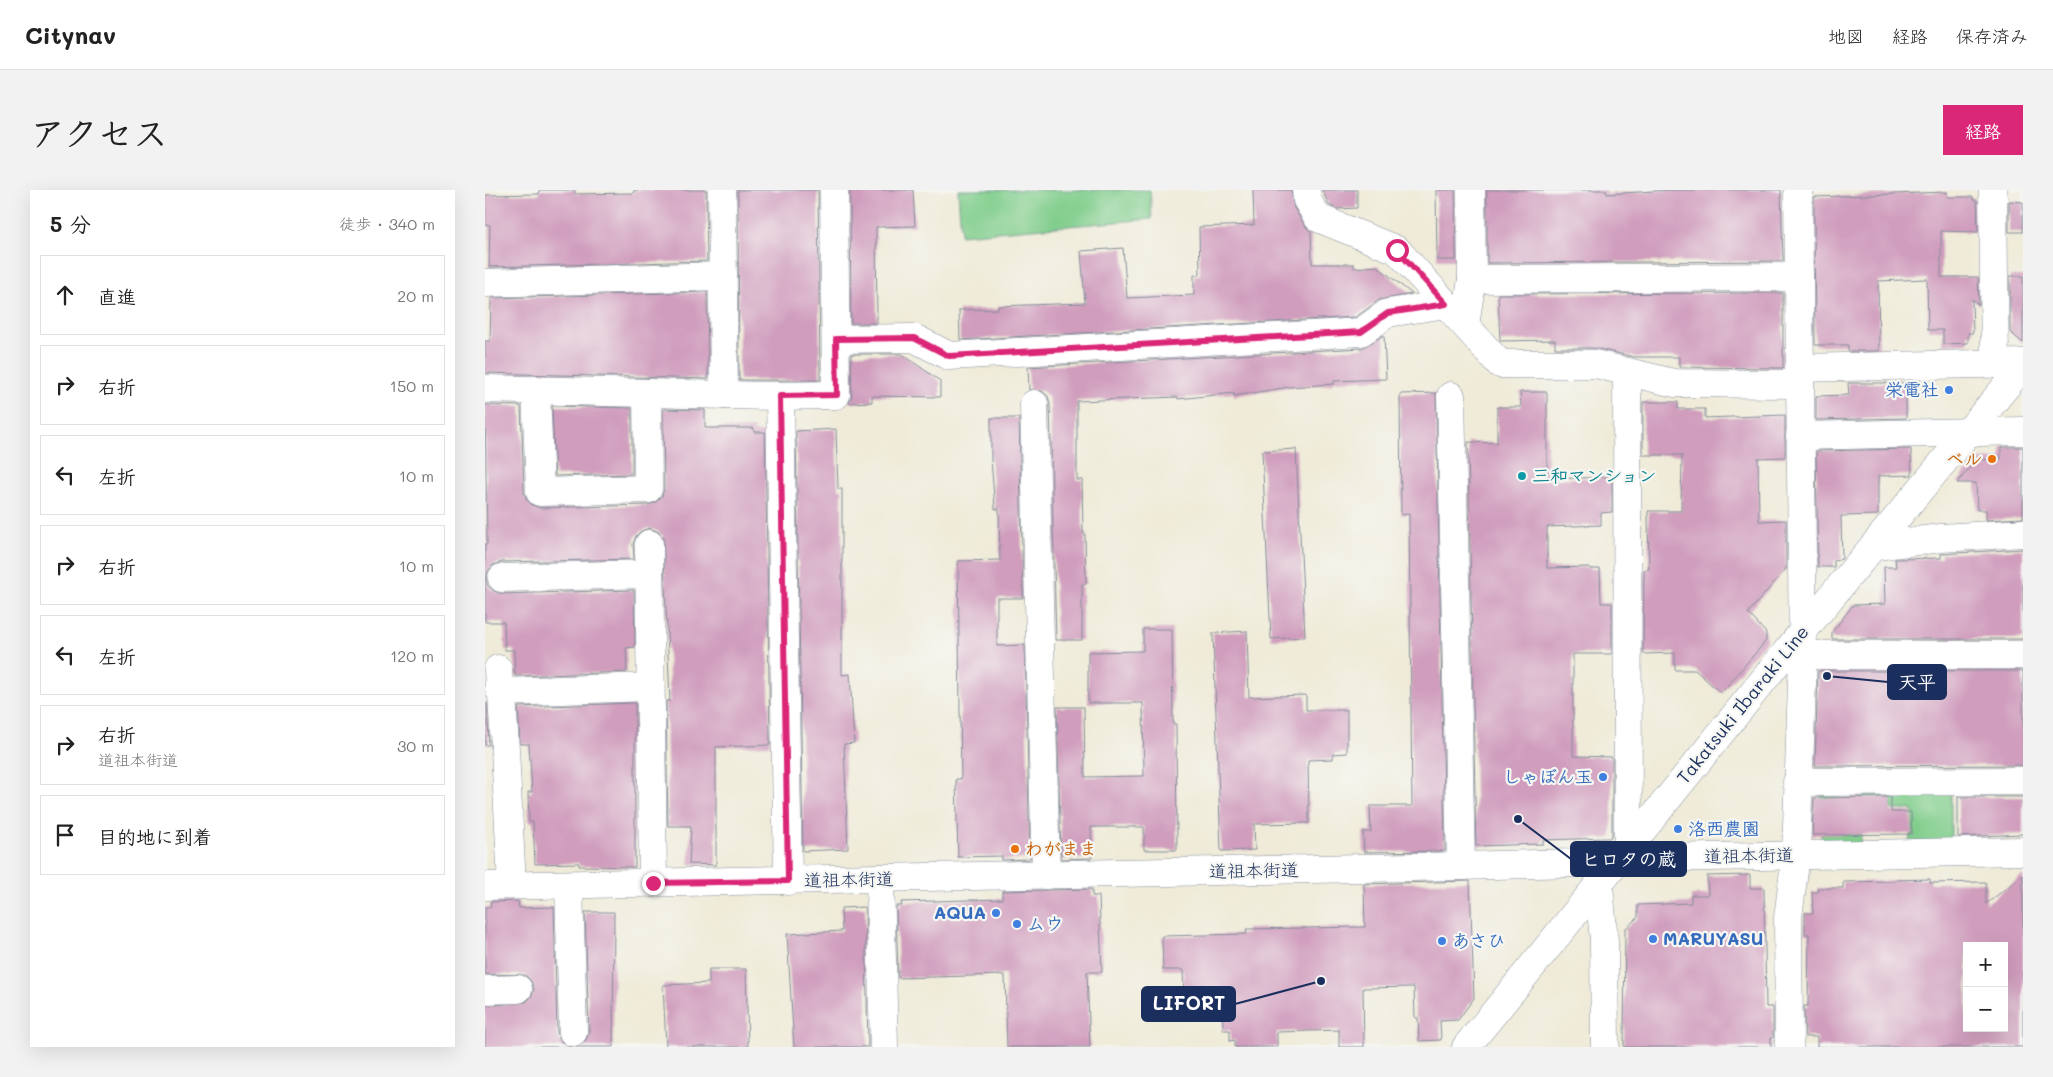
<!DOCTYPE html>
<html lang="ja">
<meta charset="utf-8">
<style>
:root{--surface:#fff;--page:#f2f2f2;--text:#222;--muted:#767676;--line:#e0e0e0;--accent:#db2777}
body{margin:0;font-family:Mali,"Klee One",sans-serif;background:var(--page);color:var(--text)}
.controls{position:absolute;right:15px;bottom:15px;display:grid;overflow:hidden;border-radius:0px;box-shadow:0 5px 20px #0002}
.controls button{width:45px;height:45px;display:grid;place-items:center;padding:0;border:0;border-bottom:1px solid var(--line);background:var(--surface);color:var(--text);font:25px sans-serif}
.stop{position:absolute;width:15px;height:15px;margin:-11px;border:4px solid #db2777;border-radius:50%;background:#fff}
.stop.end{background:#db2777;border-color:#fff;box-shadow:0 1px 5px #0008}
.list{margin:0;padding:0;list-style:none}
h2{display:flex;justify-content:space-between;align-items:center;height:65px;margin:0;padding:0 20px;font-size:21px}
h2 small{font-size:16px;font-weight:400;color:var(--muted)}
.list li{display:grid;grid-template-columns:32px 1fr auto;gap:15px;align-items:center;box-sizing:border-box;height:80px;margin:0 10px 10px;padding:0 10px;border:1px solid var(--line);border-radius:0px}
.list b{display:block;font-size:19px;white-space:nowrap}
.list p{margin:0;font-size:16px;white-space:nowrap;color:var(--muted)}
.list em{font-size:16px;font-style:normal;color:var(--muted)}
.icon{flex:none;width:28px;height:28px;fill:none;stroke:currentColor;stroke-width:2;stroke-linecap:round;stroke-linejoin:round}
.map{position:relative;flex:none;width:1538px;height:857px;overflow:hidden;border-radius:0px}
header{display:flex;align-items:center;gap:30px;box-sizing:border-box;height:70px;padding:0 25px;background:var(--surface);border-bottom:1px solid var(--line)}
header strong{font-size:24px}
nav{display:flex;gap:28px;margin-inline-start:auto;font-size:18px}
.intro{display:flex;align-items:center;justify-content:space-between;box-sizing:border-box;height:120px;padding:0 30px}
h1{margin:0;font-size:35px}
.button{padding:12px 22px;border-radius:0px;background:var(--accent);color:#fff;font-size:18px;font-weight:700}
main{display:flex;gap:30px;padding:0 30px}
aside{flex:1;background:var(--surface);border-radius:0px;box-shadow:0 5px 20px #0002}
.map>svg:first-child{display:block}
.green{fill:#81ce8c;stroke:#4e7e75}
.building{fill:#d09dbd;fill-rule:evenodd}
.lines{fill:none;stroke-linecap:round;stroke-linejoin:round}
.minor-casing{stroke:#858d9b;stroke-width:29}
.major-casing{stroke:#858d9b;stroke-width:29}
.minor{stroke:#fff;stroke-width:28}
.major{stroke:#fff;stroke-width:28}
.route{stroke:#db2777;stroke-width:6}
.shop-dot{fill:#3f7fe0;stroke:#f6f6f2;stroke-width:2}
.food-dot{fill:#e8710a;stroke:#f6f6f2;stroke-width:2}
.culture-dot{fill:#0f9aa8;stroke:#f6f6f2;stroke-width:2}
.labels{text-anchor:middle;stroke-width:4.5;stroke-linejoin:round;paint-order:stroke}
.shop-label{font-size:18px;font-weight:bold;fill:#366cbe;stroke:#f6f6f2;text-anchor:start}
.food-label{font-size:18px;font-weight:bold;fill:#c56008;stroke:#f6f6f2;text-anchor:end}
.culture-label{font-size:18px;font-weight:bold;fill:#0d838f;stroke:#f6f6f2;text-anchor:start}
.street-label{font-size:18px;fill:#1b2f5e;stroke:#f6f6f2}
.leader{fill:none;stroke:#1b2f5e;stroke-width:2}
.callout-dot{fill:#1b2f5e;stroke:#f6f6f2;stroke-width:2}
.callout{fill:#1b2f5e;stroke:#1b2f5e;stroke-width:2}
.callout-label{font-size:19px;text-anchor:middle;font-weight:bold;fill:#fff}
</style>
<header>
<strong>Citynav</strong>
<nav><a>地図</a><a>経路</a><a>保存済み</a></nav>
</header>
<div class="intro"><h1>アクセス</h1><a class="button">経路</a></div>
<main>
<aside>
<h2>5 分<small>徒歩 · 340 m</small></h2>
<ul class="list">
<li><svg class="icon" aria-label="ahead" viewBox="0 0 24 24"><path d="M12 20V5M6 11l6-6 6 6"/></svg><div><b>直進</b></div><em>20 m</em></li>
<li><svg class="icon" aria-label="right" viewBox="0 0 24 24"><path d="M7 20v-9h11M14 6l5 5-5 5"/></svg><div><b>右折</b></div><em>150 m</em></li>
<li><svg class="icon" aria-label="left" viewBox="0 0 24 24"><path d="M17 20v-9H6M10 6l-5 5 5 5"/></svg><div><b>左折</b></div><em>10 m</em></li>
<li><svg class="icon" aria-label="right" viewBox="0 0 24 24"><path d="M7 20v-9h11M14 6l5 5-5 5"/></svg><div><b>右折</b></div><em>10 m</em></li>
<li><svg class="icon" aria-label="left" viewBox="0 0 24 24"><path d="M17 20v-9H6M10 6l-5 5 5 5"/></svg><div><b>左折</b></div><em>120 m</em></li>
<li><svg class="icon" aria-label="right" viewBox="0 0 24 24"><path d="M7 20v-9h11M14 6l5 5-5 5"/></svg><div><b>右折</b><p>道祖本街道</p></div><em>30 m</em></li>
<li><svg class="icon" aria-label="arrive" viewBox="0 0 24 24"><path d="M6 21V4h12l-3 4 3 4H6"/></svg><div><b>目的地に到着</b></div></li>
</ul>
</aside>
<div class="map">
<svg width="1538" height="857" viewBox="0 0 1538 857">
<rect width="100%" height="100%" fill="#f6f6f2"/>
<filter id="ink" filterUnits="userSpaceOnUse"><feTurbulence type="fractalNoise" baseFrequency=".02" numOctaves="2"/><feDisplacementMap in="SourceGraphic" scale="10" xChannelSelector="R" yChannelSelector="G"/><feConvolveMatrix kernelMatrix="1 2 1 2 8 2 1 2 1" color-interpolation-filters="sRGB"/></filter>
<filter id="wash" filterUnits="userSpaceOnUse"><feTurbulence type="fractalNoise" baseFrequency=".0096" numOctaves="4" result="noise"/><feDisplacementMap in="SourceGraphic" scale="20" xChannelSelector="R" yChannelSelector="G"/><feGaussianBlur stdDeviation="1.12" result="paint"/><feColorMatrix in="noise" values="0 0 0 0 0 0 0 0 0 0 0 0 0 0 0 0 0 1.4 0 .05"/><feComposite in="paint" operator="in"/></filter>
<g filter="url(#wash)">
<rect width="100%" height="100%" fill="#efebd8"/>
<g class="green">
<polygon points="473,0 665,0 667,29 476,45"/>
<polygon points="1337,600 1466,600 1466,652 1424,652 1425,645 1428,644 1428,620 1407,620 1407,609 1377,609 1377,605 1354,605 1354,644 1376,645 1376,656 1342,656 1336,649"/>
</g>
<g id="blocks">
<g class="building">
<polygon points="54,0 90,0 90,4 149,3 149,0 221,0 222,71 4,77 5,35 0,35 0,5 54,4"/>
<polygon points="253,0 333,0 335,190 254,190"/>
<polygon points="365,0 428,0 430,36 391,37 392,133 366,133"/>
<polygon points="768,0 806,0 809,18 820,36 826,42 827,74 869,74 869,78 892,76 927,104 894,110 871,127 475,150 474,120 513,119 513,116 600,113 596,61 638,58 642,108 709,105 709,85 715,85 714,37 769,35"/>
<polygon points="837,0 872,0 872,18 852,19 844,15"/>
<polygon points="951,0 970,0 971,70 952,70"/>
<polygon points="1002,0 1121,0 1122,4 1185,0 1296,0 1298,71 1002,73"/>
<polygon points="1462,2 1462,7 1488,7 1488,10 1492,10 1493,42 1456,41 1456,87 1493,87 1494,115 1487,109 1488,143 1483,143 1483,153 1458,154 1458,140 1443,140 1442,89 1393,91 1394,161 1363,161 1363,155 1330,155 1329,7"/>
<polygon points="1524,11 1538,12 1538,42 1524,42"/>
<polygon points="1525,86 1538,86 1538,153 1525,142"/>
<polygon points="222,102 223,189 0,183 0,151 5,151 6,108"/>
<polygon points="1298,103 1298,178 1194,177 1194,167 1149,167 1110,158 1070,158 1070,150 1015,151 1013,104"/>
<polygon points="899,145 901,189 849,191 849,194 804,197 749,206 749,203 693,209 693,207 592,211 592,290 597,290 598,343 600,343 601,394 597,394 597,450 571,450 565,214 563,206 557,201 544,200 543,177 877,158"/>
<polygon points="366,164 417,164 455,191 455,207 387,206 387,212 364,213 367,205"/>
<polygon points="1363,193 1421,193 1421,228 1331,230 1331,206 1364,205"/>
<polygon points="1035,202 1062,202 1062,289 1127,287 1127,322 1116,323 1116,335 1062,337 1062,378 1105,377 1105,379 1115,379 1116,413 1127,413 1127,464 1088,464 1088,566 1127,567 1127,645 1125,648 1058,650 1058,654 991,656 983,252 1012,253 1012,217 1036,217"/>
<polygon points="951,203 960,661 879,662 878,642 886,642 885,616 927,616 924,324 916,325 915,204"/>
<polygon points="1158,212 1193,212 1193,219 1220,219 1220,228 1300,225 1300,267 1273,268 1274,331 1301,330 1301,379 1263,423 1281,443 1281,451 1236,503 1210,480 1190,480 1190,463 1158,464 1159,380 1164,379 1163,321 1196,321 1197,265 1158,265"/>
<polygon points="0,215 36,216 39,303 42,310 47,315 55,318 163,315 171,312 177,306 179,299 178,219 220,220 220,238 269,238 269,242 280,242 285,555 231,557 231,675 204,674 206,636 183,636 181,511 185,511 178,346 172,341 164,338 156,341 151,346 148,354 149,369 17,372 8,375 3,381 1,389 3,396 9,401 17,404 149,400 150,457 141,458 142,482 30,486 29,460 20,460 19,432 0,432 0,354 2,354"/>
<polygon points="67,216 147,218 147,284 70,286"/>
<polygon points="506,228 534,228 538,408 512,408 512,456 540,455 545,669 517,670 517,666 473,667 471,589 476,589 473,371 515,370 514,319 510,319 506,270"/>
<polygon points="351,239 353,299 357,299 357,485 365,484 369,553 359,554 363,659 318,661 311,241"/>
<polygon points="1516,257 1538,257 1538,328 1501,330 1501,320 1492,320 1491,293 1472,293 1491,270 1516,269"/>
<polygon points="811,259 820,447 786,449 777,261"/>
<polygon points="1426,259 1427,285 1393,286 1393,325 1356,326 1357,369 1349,371 1349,377 1333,377 1331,261"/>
<polygon points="1538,359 1538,449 1347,449 1347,442 1368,415 1400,414 1399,377 1411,377 1410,369 1456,368 1456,364"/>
<polygon points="658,439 687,439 688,534 691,534 692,660 659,660 659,637 606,637 607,668 576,669 572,517 599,517 600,587 659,586 658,513 603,513 603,462 658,461"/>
<polygon points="762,441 764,507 821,505 821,520 862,520 862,563 848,564 848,569 823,570 824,633 769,634 770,660 736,661 728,443"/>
<polygon points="1333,481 1538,481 1538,575 1330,576"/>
<polygon points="0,513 2,513 4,555 0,555"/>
<polygon points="150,513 150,677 94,676 94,673 50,674 48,632 44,632 43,602 47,602 44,554 35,554 33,517"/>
<polygon points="1406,607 1406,622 1426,622 1427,644 1327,645 1329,608"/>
<polygon points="1473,607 1538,607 1538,644 1473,647"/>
<polygon points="1265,685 1265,698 1279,698 1281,817 1288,817 1288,848 1286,848 1286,857 1139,857 1140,739 1153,727 1153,715 1206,713 1206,705 1223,705 1222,686"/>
<path d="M1538 685V857H1332V847H1320L1319 816H1323L1324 744H1320V723H1328L1327 702H1333L1332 698H1358V692L1409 691V690L1445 689V693L1501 692V714ZM1482 756H1519V838H1482Z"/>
<polygon points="985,691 989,808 973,830 955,831 956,850 934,851 933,828 930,828 929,797 878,798 879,857 854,857 854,840 792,842 792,857 750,857 750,850 745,851 745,840 738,840 737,804 699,806 698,780 678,780 677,746 762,744 761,739 880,737 879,694"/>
<polygon points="607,699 607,706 614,706 617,782 602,782 605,857 522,857 520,785 413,788 411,716 417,716 416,712 517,709 517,701"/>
<polygon points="33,711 34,718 69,717 72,842 75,851 86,857 0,857 0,816 41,812 46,807 49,799 46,791 40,785 0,784 0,717 6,717 5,712"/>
<polygon points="380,717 383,857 309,857 302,744 357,741 356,718"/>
<polygon points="100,722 129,722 128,857 91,857 101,850 104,842"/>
<polygon points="224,779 261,779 263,857 181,857 178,795 224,793"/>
</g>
</g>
</g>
<g filter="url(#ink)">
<use href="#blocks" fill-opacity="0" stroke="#858d9b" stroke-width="1"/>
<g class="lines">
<defs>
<g id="minor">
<polyline points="237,0 239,205"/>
<polyline points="821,0 822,10 833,28 912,60 1015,174 1110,174 1189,193 1314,194"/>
<polyline points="1508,0 1510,174"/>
<polyline points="987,89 1314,87"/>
<polyline points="0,93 238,86"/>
<polyline points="980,135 987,89 986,0"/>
<polyline points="351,149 429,148 464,166 876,142 903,123 961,114"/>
<polyline points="1314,178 1538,173"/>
<polyline points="1142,182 1143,658"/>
<polyline points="0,199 287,206 351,205 349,0"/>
<polyline points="51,200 55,302 163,299 162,203"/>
<polyline points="295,206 303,691"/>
<polyline points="966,206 976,676"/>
<polyline points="549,214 561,685"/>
<polyline points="1315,246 1538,241"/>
<polyline points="164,354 168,693"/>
<polyline points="1390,356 1456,348 1538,343"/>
<polyline points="17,388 164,384"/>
<polyline points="1318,465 1538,465"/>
<polyline points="13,479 14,499 17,502 27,695"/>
<polyline points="17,502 165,497"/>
<polyline points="1312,592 1538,591"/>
<polyline points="395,689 399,857"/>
<polyline points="84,695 88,842"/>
<polyline points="0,696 976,676 1089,673 1172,668 1538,661"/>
<polyline points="1114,696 1119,751 1120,857"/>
<polyline points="0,800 33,799"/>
<polyline points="1304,857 1303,728 1311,665 1318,465 1313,0"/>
</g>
<path id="major" d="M981 857C1094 720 1204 582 1315 445 1389 354 1464 266 1538 176"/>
</defs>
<use href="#minor" class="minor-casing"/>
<use href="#major" class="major-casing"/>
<use href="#minor" class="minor"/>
<use href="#major" class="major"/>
</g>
</g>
<g class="lines" filter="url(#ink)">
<polyline class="route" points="168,693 303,691 295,206 352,205 351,149 429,148 464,166 876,142 903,123 961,114 912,60"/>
</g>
<g class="shop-dot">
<circle cx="1464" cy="200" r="5"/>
<circle cx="1118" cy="587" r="5"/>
<circle cx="1193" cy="639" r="5"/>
<circle cx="511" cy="723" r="5"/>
<circle cx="532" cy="734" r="5"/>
<circle cx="1168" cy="749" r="5"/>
<circle cx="957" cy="751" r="5"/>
</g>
<g class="food-dot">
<circle cx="1507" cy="269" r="5"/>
<circle cx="530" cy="659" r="5"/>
</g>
<circle class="culture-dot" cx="1037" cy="286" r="5"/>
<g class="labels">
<g class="shop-label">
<text x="1454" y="206" text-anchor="end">栄電社</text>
<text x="1108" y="593" text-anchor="end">しゃぼん玉</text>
<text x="1203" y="645">洛西農園</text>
<text x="501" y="729" text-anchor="end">AQUA</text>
<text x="542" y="740">ムウ</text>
<text x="1178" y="755">MARUYASU</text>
<text x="967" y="757">あさひ</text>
</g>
<g class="food-label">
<text x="1497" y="275">ベル</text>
<text x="540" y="665" text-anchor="start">わがまま</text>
</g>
<g class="culture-label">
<text x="1047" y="292">三和マンション</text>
</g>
<g class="street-label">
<text transform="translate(1258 515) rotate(-51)" y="6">Takatsuki Ibaraki Line</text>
<text transform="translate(1264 666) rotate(-1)" y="6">道祖本街道</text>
<text transform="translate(769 681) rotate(-1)" y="6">道祖本街道</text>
<text transform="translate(364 690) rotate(-1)" y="6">道祖本街道</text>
</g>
</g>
<path class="leader" d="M1342 486L1403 492M1033 629L1086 669M836 791L750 814"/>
<g class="callout-dot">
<circle cx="1342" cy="486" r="5"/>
<circle cx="1033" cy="629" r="5"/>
<circle cx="836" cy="791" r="5"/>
</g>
<g class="callout">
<rect x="1403" y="475" width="58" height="34" rx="5"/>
<rect x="1086" y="652" width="115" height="34" rx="5"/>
<rect x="657" y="797" width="93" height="34" rx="5"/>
</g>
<g class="callout-label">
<text x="1432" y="499">天平</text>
<text x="1144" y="676">ヒロタの蔵</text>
<text x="704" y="820">LIFORT</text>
</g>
</svg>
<div class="controls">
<button>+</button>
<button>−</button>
</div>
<div class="stop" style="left:912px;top:60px"></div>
<div class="stop end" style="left:168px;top:693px"></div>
</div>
</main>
